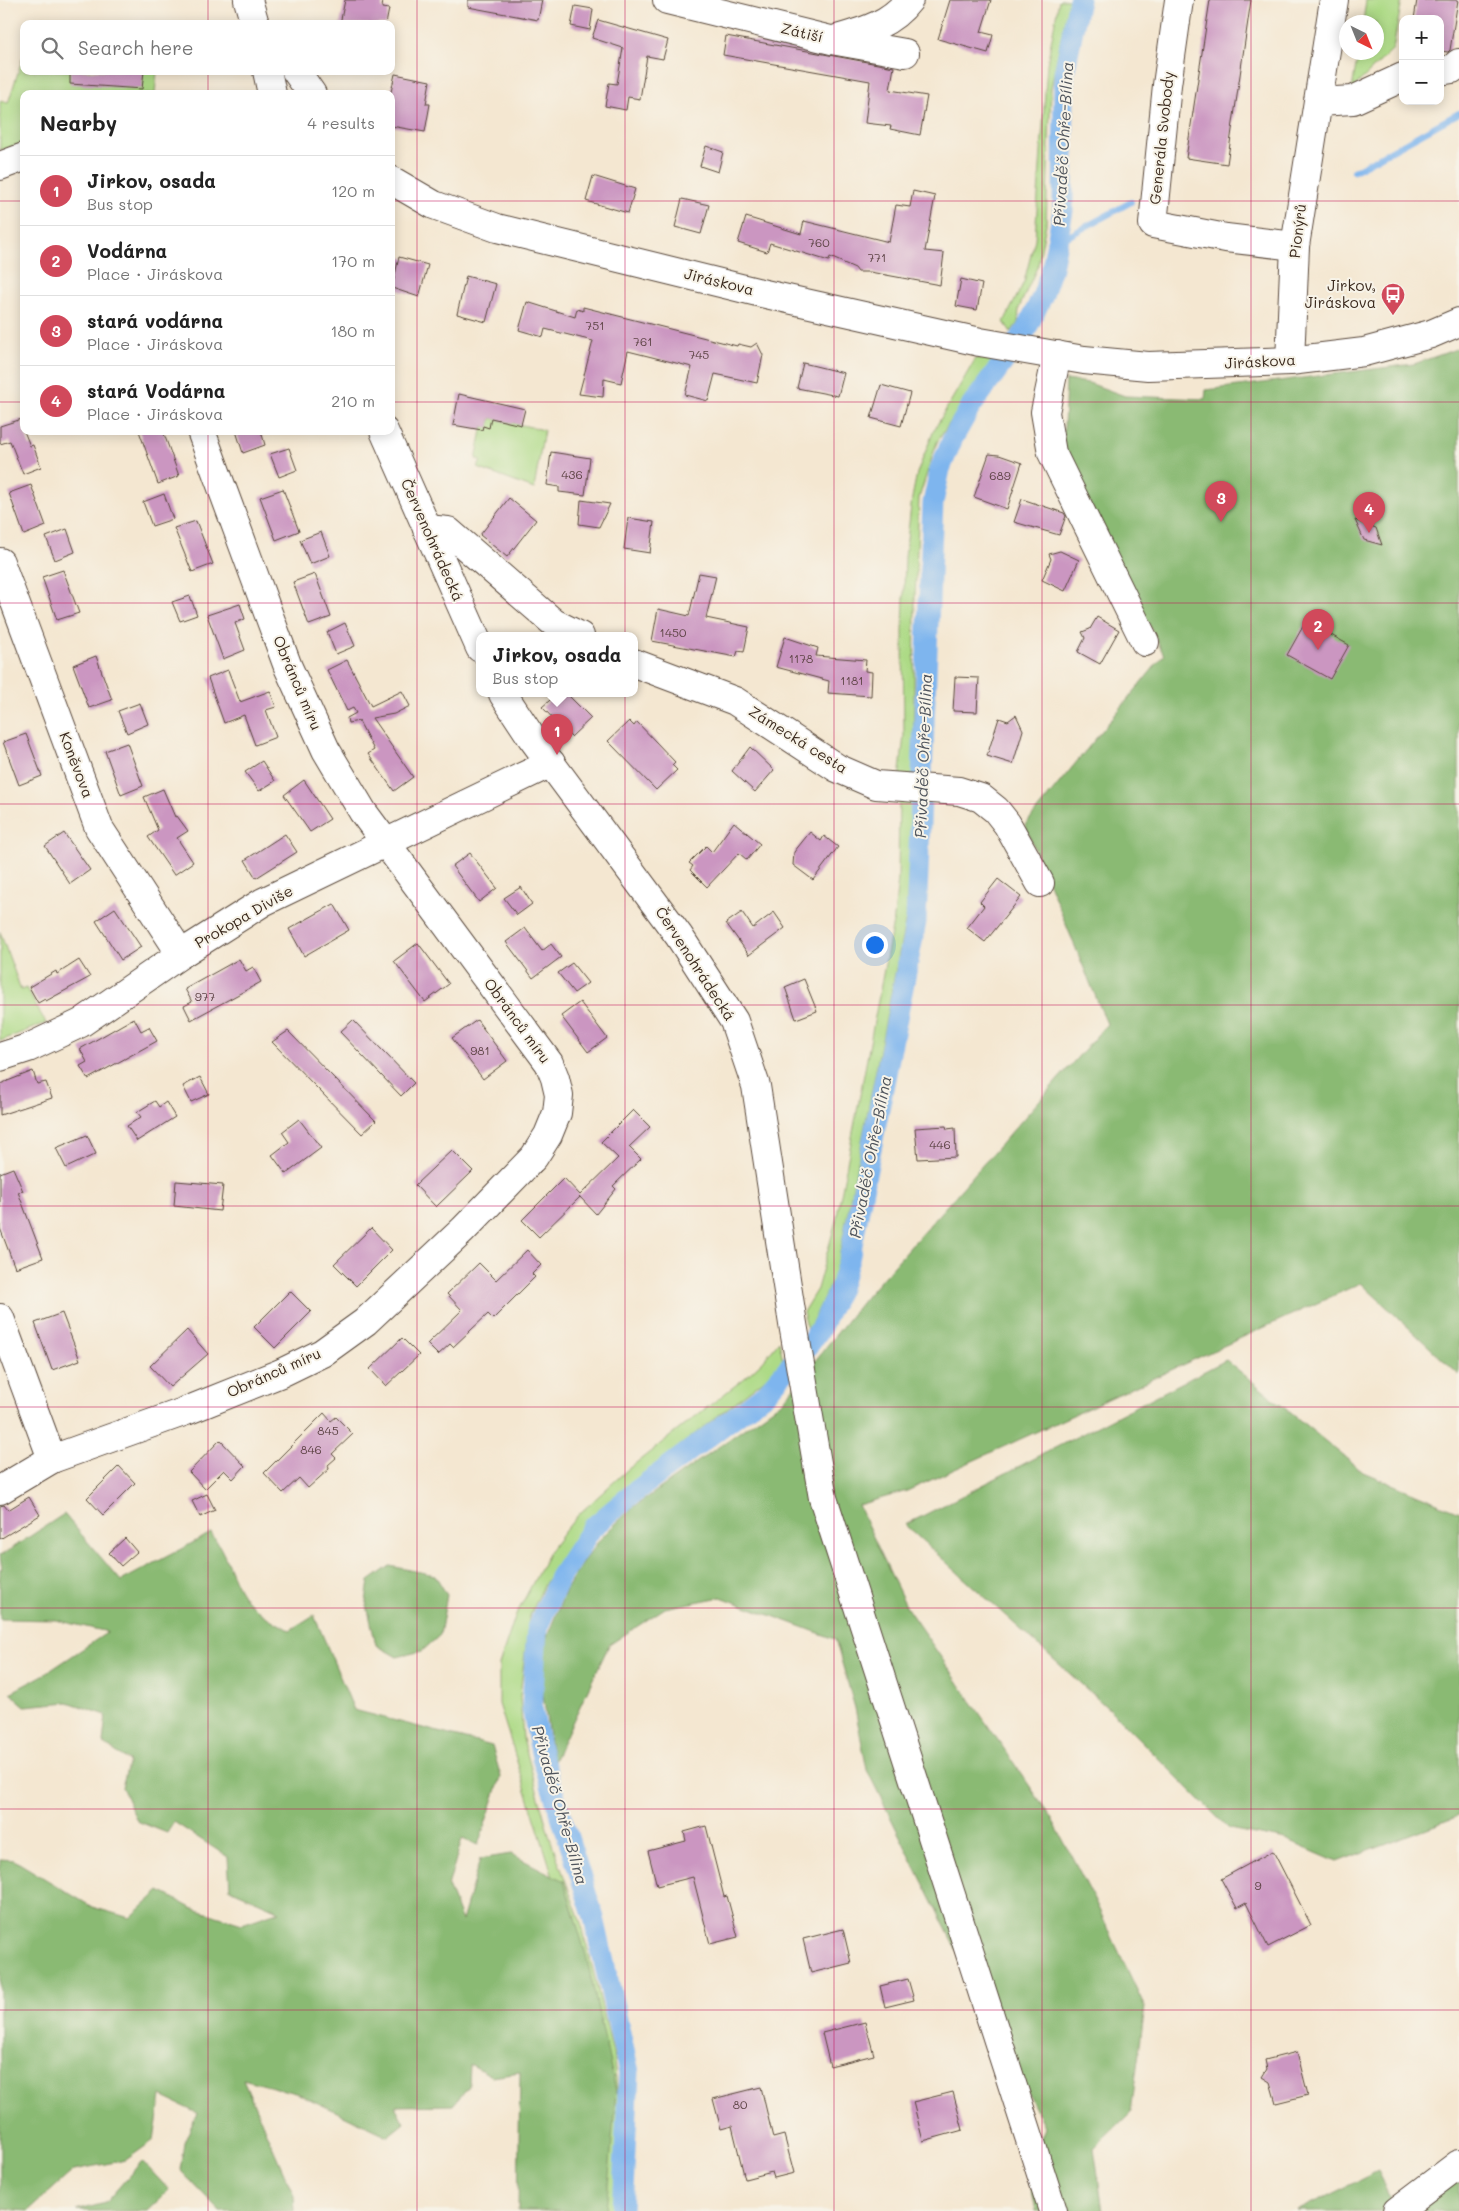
<!DOCTYPE html>
<meta charset="utf-8">
<style>
:root{--surface:#fff;--page:#f6f6f6;--text:#222;--muted:#767676;--line:#e0e0e0;--accent:#d1495b}
body{margin:0;font-family:Mali,sans-serif;background:var(--page);color:var(--text)}
.controls{position:absolute;right:15px;top:15px;display:grid;overflow:hidden;border-radius:10px;box-shadow:0 2px 12px #0003}
.controls button{width:45px;height:45px;display:grid;place-items:center;padding:0;border:0;border-bottom:1px solid var(--line);background:var(--surface);color:var(--text);font:25px sans-serif}
.compass{position:absolute;left:1339px;top:15px;width:45px;height:45px;border-radius:50%;background:var(--surface);box-shadow:0 2px 12px #0003;rotate:137deg}
.you{position:absolute;left:874px;top:944px;width:18px;height:18px;margin:-12px;border:4px solid #fff;border-radius:50%;background:#1a73e8;box-shadow:0 0 0 8px #1a73e833}
.badge{display:grid;place-items:center;width:32px;height:32px;border-radius:50%;background:var(--accent);color:#fff;font-size:16px;font-weight:700}
.pin{position:absolute;translate:-50% -41px;filter:drop-shadow(0 1px 2px #0008)}
.pin::after{content:'';position:absolute;top:26px;width:18px;height:15px;background:inherit;clip-path:polygon(0 0,100% 0,50% 100%)}
.popup{position:absolute;left:476px;top:632px;width:162px;height:65px;box-sizing:border-box;display:grid;place-content:center;border-radius:10px;background:var(--surface);filter:drop-shadow(0 1px 4px #0005);font-size:16px;white-space:nowrap;color:var(--muted)}
.popup b{font-size:19px;color:var(--text)}
.popup::after{content:'';position:absolute;left:50%;top:100%;margin-left:-10px;border:10px solid transparent;border-top-color:var(--surface)}
.list{margin:0;padding:0;list-style:none}
h2{display:flex;justify-content:space-between;align-items:center;height:65px;margin:0;padding:0 20px;font-size:21px}
h2 small{font-size:16px;font-weight:400;color:var(--muted)}
.list li{display:grid;grid-template-columns:32px 1fr auto;gap:15px;align-items:center;box-sizing:border-box;height:70px;padding:0 20px;border-top:1px solid var(--line)}
.list b{display:block;font-size:19px;white-space:nowrap}
.list p{margin:0;font-size:16px;white-space:nowrap;color:var(--muted)}
.list em{font-size:16px;font-style:normal;color:var(--muted)}
.icon{flex:none;width:28px;height:28px;fill:none;stroke:currentColor;stroke-width:2;stroke-linecap:round;stroke-linejoin:round}
.map{position:relative;flex:none;width:1459px;height:2211px;overflow:hidden}
.search{position:absolute;background:var(--surface);box-shadow:0 2px 12px #0003;left:20px;top:20px;width:375px;height:55px;display:flex;align-items:center;gap:12px;box-sizing:border-box;padding:0 18px;border-radius:10px;color:var(--muted);font-size:19px}
.panel{position:absolute;background:var(--surface);box-shadow:0 2px 12px #0003;left:20px;top:90px;width:375px;height:345px;border-radius:10px}
.map>svg:first-child{display:block}
.green{fill:#adda86;stroke:#748252}
.forest{fill:#8aba73;stroke:#627248}
.lines{fill:none;stroke-linecap:round;stroke-linejoin:round}
.stream{stroke:#7eb5ee;stroke-width:6}
.canal{stroke:#7eb5ee;stroke-width:21}
.building{fill:#cb96c1}
.minor-casing{stroke:#574639;stroke-width:30}
.minor{stroke:#fff;stroke-width:28}
.grid{fill:none;stroke:#c2185b;stroke-width:1;stroke-opacity:0.55}
.labels{text-anchor:middle;stroke-width:4;stroke-linejoin:round;paint-order:stroke}
.number-label{font-size:12px;fill:#5f4547}
.street-label{font-size:15px;fill:#3b2a1e;stroke:#f7f3e8}
.poi-label{font-size:15px;fill:#3b2a1e;stroke:#f7f3e8;text-anchor:end}
.water-label{font-size:16px;font-style:italic;fill:#4f545c;stroke:#f7f3e8}
</style>
<div class="map">
<svg width="1459" height="2211" viewBox="0 0 1459 2211">
<rect width="100%" height="100%" fill="#f7f3e8"/>
<filter id="ink" filterUnits="userSpaceOnUse"><feTurbulence type="fractalNoise" baseFrequency=".02" numOctaves="2"/><feDisplacementMap in="SourceGraphic" scale="10" xChannelSelector="R" yChannelSelector="G"/><feConvolveMatrix kernelMatrix="1 2 1 2 8 2 1 2 1" color-interpolation-filters="sRGB"/></filter>
<filter id="wash" filterUnits="userSpaceOnUse"><feTurbulence type="fractalNoise" baseFrequency=".0096" numOctaves="4" result="noise"/><feDisplacementMap in="SourceGraphic" scale="20" xChannelSelector="R" yChannelSelector="G"/><feGaussianBlur stdDeviation="1.12" result="paint"/><feColorMatrix in="noise" values="0 0 0 0 0 0 0 0 0 0 0 0 0 0 0 0 0 1.4 0 .05"/><feComposite in="paint" operator="in"/></filter>
<g filter="url(#wash)">
<rect width="100%" height="100%" fill="#f4e7d1"/>
<g class="green">
<polygon points="1059,0 1069,0 1051,88 1046,224 1038,265 1019,308 1018,323 1011,332 1004,322 1024,282 1035,239 1047,64"/>
<polygon points="1366,0 1402,0 1393,49 1355,86 1353,94 1352,89 1358,53 1376,52 1376,22 1363,22"/>
<polygon points="24,54 24,71 157,71 155,94 24,94 24,143 0,150 0,101 8,103"/>
<polygon points="976,358 995,360 978,380 937,442 919,498 915,599 913,779 899,779 904,736 903,632 905,556 912,498 917,473 934,430"/>
<polygon points="491,418 544,430 534,489 478,468 481,460 476,459 483,426 489,427"/>
<polygon points="899,796 912,798 906,918 839,1257 832,1281 808,1331 803,1312 817,1289 836,1221 894,917 898,879"/>
<polygon points="0,932 21,990 26,988 46,1023 0,1041"/>
<polygon points="779,1341 784,1364 599,1509 568,1547 543,1587 529,1618 520,1696 523,1739 550,1838 582,1926 613,2052 618,2096 614,2211 586,2211 571,1934 499,1704 499,1665 515,1617 549,1552 564,1532 579,1514 627,1470 746,1377 763,1361"/>
</g>
<g class="forest">
<polygon points="1459,348 1459,1375 1361,1283 907,1491 858,1505 907,1608 1051,1817 1094,1899 1145,2007 1131,2112 1094,2148 1103,2211 1036,2211 1027,2169 1045,2128 867,1770 855,1708 835,1639 721,1597 665,1608 609,1645 553,1763 542,1688 546,1639 566,1590 584,1560 602,1537 631,1509 783,1401 865,1298 1107,1024 1025,825 1164,655 1063,451 1066,380 1089,383 1125,396 1205,399 1206,390 1414,364"/>
<polygon points="1226,1360 1363,1472 1459,1512 1459,1816 1337,1862 1286,1840 1229,1829 1111,1711 905,1525"/>
<path d="M64 1514 121 1581 211 1533C226 1553 228 1568 239 1589 249 1608 272 1621 290 1630L314 1615 354 1710 492 1746 501 1777 478 1845 462 1839 448 1886 462 1921 480 1859 511 1854 564 1881 586 1955 616 2091 606 2211H518L520 2072 492 2076 470 2064 469 2086 453 2105 395 2106 404 2123 388 2136 299 2094 243 2079 294 2196 295 2211H220L180 2170 184 2143 197 2113 161 2096 154 2140 126 2160 74 2170 28 2211 0 2209V1859L14 1860 92 1907 130 1918 160 1891 191 1908 242 1924 280 1911 230 1889 228 1857 174 1822 167 1833 137 1821 122 1787 129 1761 103 1743 106 1715 68 1702 25 1706 10 1693 45 1674 108 1632 56 1620 0 1619V1570L2 1569 0 1556Z"/>
<polygon points="390,1566 435,1575 447,1595 440,1635 422,1651 397,1657 376,1645 366,1601 369,1581"/>
<polygon points="142,2161 169,2190 147,2211 76,2211 105,2203"/>
<polygon points="1378,2171 1398,2211 1297,2211"/>
<polygon points="1459,2177 1459,2211 1410,2211"/>
</g>
<g class="lines">
<g class="stream">
<polyline points="1354,171 1459,113"/>
<polyline points="1058,242 1131,202"/>
</g>
<polyline class="canal" points="622,2211 629,2072 594,1918 542,1757 532,1708 537,1628 560,1577 592,1528 631,1495 765,1394 811,1342 820,1329 840,1288 850,1255 916,922 933,503 940,469 953,438 970,408 1025,332 1042,297 1052,268 1063,211 1064,74 1079,0"/>
</g>
<g id="blocks">
<g class="building">
<polygon points="345,0 383,0 382,8 389,9 386,24 340,24"/>
<polygon points="468,0 542,0 538,20 468,7"/>
<polygon points="950,0 991,0 981,32 993,35 988,53 938,39"/>
<polygon points="1210,0 1251,0 1227,164 1186,158"/>
<polygon points="1417,0 1458,0 1450,50 1448,52 1440,51 1440,19 1414,19"/>
<polygon points="575,6 593,9 590,30 571,26"/>
<polygon points="598,20 668,40 663,59 647,56 640,99 628,97 626,110 605,106 609,83 617,84 623,48 592,38"/>
<polygon points="726,36 894,67 890,90 927,96 920,135 890,129 891,126 865,123 870,81 723,55"/>
<polygon points="70,71 144,71 142,89 70,84"/>
<polygon points="395,74 430,81 426,104 430,104 425,132 391,126 391,92"/>
<polygon points="706,146 723,152 718,172 700,166"/>
<polygon points="593,176 635,189 628,213 586,201"/>
<polygon points="913,191 935,196 925,251 944,253 940,285 870,272 858,272 855,268 830,257 829,261 770,243 767,252 738,243 746,217 801,234 804,221 889,242 896,205 910,207"/>
<polygon points="682,199 709,205 701,234 675,227"/>
<polygon points="399,257 428,265 419,297 392,288"/>
<polygon points="466,276 496,284 486,322 457,314"/>
<polygon points="961,279 982,284 977,310 956,306"/>
<polygon points="527,302 575,317 577,309 583,311 583,307 737,346 738,344 751,347 757,343 763,355 757,383 715,374 708,401 685,395 692,367 628,351 621,383 604,379 603,397 579,394 593,341 545,329 543,337 519,330"/>
<polygon points="803,363 844,373 838,396 797,388"/>
<polygon points="881,385 910,393 901,426 871,418"/>
<polygon points="459,394 525,409 521,425 491,418 489,428 483,426 482,430 453,425"/>
<polygon points="22,419 24,431 30,446 33,445 41,467 23,474 10,441 0,444 0,426"/>
<polygon points="139,431 163,431 179,476 158,484"/>
<polygon points="236,431 261,431 265,445 243,453"/>
<polygon points="289,448 297,470 279,477 270,454"/>
<polygon points="551,452 590,458 585,495 559,492 559,487 547,485"/>
<polygon points="989,454 999,455 1022,463 1007,509 974,497"/>
<polygon points="31,485 46,526 24,535 9,493"/>
<polygon points="283,489 299,531 276,540 260,497"/>
<polygon points="164,494 173,519 152,526 143,502"/>
<polygon points="509,498 536,520 507,557 480,535"/>
<polygon points="1022,499 1064,513 1066,516 1059,535 1014,522"/>
<polygon points="581,500 610,504 599,527 579,524"/>
<polygon points="628,518 654,522 650,553 624,549"/>
<polygon points="1355,520 1376,528 1382,545 1364,540"/>
<polygon points="196,521 213,564 192,572 174,528"/>
<polygon points="67,529 75,552 55,560 46,537"/>
<polygon points="321,532 330,556 310,564 300,540"/>
<polygon points="1060,551 1079,560 1065,591 1042,580 1051,559 1049,554"/>
<polygon points="63,570 79,613 57,620 42,577"/>
<polygon points="699,573 716,576 706,618 749,627 744,652 738,651 736,657 652,641 658,609 689,616"/>
<polygon points="315,574 331,617 309,625 293,582"/>
<polygon points="190,596 197,615 180,621 172,602"/>
<polygon points="240,604 245,619 235,623 245,650 223,659 207,615"/>
<polygon points="1097,617 1119,630 1100,664 1078,652 1085,638 1082,632 1090,629"/>
<polygon points="1306,621 1349,645 1330,679 1287,655"/>
<polygon points="345,623 355,646 336,654 327,632"/>
<polygon points="785,637 818,648 816,656 866,660 865,671 872,672 871,696 828,693 829,681 776,667"/>
<polygon points="96,656 112,700 89,708 73,665"/>
<polygon points="347,660 371,706 402,691 410,706 394,714 372,718 413,777 394,791 368,754 374,750 359,721 348,723 347,718 356,713 353,708 347,711 327,670"/>
<polygon points="228,670 240,702 270,691 276,707 266,710 276,737 255,745 244,715 224,723 208,678"/>
<polygon points="955,677 979,678 977,712 953,711"/>
<polygon points="557,694 567,694 591,718 571,737 542,707"/>
<polygon points="140,703 148,724 127,733 118,711"/>
<polygon points="1016,715 1023,730 1013,764 987,756 999,718 1008,721"/>
<polygon points="629,721 634,726 637,722 675,762 672,765 677,770 656,790 608,741"/>
<polygon points="26,734 42,776 19,785 3,742"/>
<polygon points="127,743 143,786 121,795 105,751"/>
<polygon points="750,747 774,770 755,792 732,771"/>
<polygon points="262,761 275,781 259,791 245,772"/>
<polygon points="304,780 330,819 310,832 284,795"/>
<polygon points="163,789 175,817 177,816 188,831 177,838 193,862 174,875 148,837 158,830 144,797"/>
<polygon points="734,822 760,844 747,860 739,853 707,887 690,870 693,866 689,863 706,846 712,852"/>
<polygon points="810,832 821,841 824,836 838,847 813,880 793,865 794,852"/>
<polygon points="64,833 90,870 70,884 45,846"/>
<polygon points="285,834 297,852 256,878 245,860"/>
<polygon points="470,853 497,888 479,902 452,866"/>
<polygon points="998,879 1021,897 985,942 967,928 984,906 980,902"/>
<polygon points="521,887 532,904 517,915 504,898"/>
<polygon points="334,904 349,930 304,956 289,929"/>
<polygon points="115,908 141,947 121,960 96,921"/>
<polygon points="742,912 753,928 774,912 785,928 749,955 726,923"/>
<polygon points="525,928 542,951 551,944 561,957 533,978 506,942"/>
<polygon points="418,943 449,984 425,1002 394,961"/>
<polygon points="239,959 246,971 253,967 261,982 191,1020 184,1006 192,1002 185,989"/>
<polygon points="79,960 90,977 46,1001 45,999 38,1003 29,987 56,971 57,974"/>
<polygon points="572,963 588,983 574,993 558,973"/>
<polygon points="804,979 817,1011 796,1019 785,987"/>
<polygon points="580,1002 607,1038 588,1052 561,1016"/>
<polygon points="134,1018 141,1031 149,1027 157,1041 88,1079 80,1066 87,1062 80,1049"/>
<polygon points="353,1020 414,1083 401,1096 340,1032"/>
<polygon points="477,1020 507,1061 483,1079 452,1038"/>
<polygon points="288,1031 376,1121 362,1134 272,1042"/>
<polygon points="33,1071 37,1084 46,1082 52,1098 0,1115 0,1084"/>
<polygon points="200,1077 209,1094 191,1102 183,1086"/>
<polygon points="155,1101 159,1107 166,1102 175,1117 137,1141 127,1126 141,1117 137,1112"/>
<polygon points="633,1110 650,1127 629,1147 641,1159 613,1186 616,1189 596,1214 580,1197 539,1237 522,1220 564,1178 580,1195 618,1158 601,1142"/>
<polygon points="299,1119 321,1148 286,1174 272,1155 289,1142 282,1132"/>
<polygon points="946,1126 947,1129 955,1128 956,1157 918,1159 915,1128"/>
<polygon points="87,1135 96,1154 66,1168 56,1148"/>
<polygon points="452,1150 473,1171 436,1207 415,1185"/>
<polygon points="13,1168 23,1191 18,1192 43,1258 15,1268 0,1228 0,1173"/>
<polygon points="176,1181 223,1185 220,1211 174,1206"/>
<polygon points="371,1228 392,1250 356,1286 334,1264"/>
<polygon points="527,1250 541,1265 532,1274 535,1277 493,1319 488,1314 453,1347 450,1344 438,1355 427,1344 462,1310 447,1294 479,1263 496,1280"/>
<polygon points="290,1291 311,1312 275,1348 254,1327"/>
<polygon points="62,1313 80,1360 52,1370 35,1323"/>
<polygon points="187,1330 208,1354 170,1387 150,1366"/>
<polygon points="402,1338 419,1355 386,1386 370,1369"/>
<polygon points="324,1413 331,1421 336,1417 353,1434 332,1454 336,1458 328,1465 329,1469 308,1488 299,1478 283,1493 264,1473"/>
<polygon points="220,1440 245,1466 233,1479 224,1470 205,1489 189,1472"/>
<polygon points="119,1466 135,1483 103,1515 87,1498"/>
<polygon points="207,1494 215,1510 200,1517 192,1501"/>
<polygon points="29,1497 40,1515 0,1539 0,1506 4,1505 8,1510"/>
<polygon points="125,1538 137,1552 121,1566 109,1553"/>
<polygon points="706,1826 724,1897 727,1896 738,1937 710,1944 693,1877 657,1886 648,1851 686,1841 684,1832"/>
<polygon points="1273,1851 1311,1925 1268,1947 1246,1903 1237,1908 1221,1879"/>
<polygon points="843,1929 851,1963 811,1973 803,1939"/>
<polygon points="908,1979 914,2000 885,2007 880,1986"/>
<polygon points="865,2022 874,2055 830,2066 822,2033"/>
<polygon points="1297,2052 1308,2095 1276,2103 1270,2082 1262,2077 1267,2069 1265,2060"/>
<polygon points="761,2087 773,2138 784,2135 794,2173 774,2178 772,2172 745,2179 732,2126 721,2129 713,2099"/>
<polygon points="953,2092 963,2130 923,2141 913,2102"/>
</g>
</g>
</g>
<g filter="url(#ink)">
<use href="#blocks" fill-opacity="0" stroke="#574639" stroke-width="1"/>
<g class="lines">
<defs>
<g id="minor">
<polyline points="248,0 255,24"/>
<polyline points="667,0 831,40 905,53"/>
<polyline points="1179,0 1167,85 1153,224 1226,238 1295,246"/>
<path d="M837 39C865 31 891 24 909 0"/>
<polyline points="267,71 272,94"/>
<polyline points="296,71 312,94"/>
<polyline points="1440,71 1452,69 1459,63"/>
<polyline points="1318,102 1353,100 1403,77"/>
<polyline points="0,166 24,157"/>
<polyline points="391,180 434,205 497,228 761,293 980,342 1084,360 1148,366 1290,361 1364,352 1431,334 1459,322"/>
<polyline points="1057,355 1045,412 1052,453 1145,642"/>
<polyline points="1290,361 1295,246 1334,0"/>
<polyline points="384,431 480,648"/>
<polyline points="427,529 448,531 554,623 580,636"/>
<polyline points="0,562 99,828 181,954"/>
<polyline points="634,663 735,701 837,768 876,785 959,791 981,798 996,810 1007,824 1040,883"/>
<polyline points="503,694 532,738 679,936 734,1021 756,1086 793,1324 823,1498 1053,2211"/>
<polyline points="0,1057 28,1048 81,1023 181,954 263,902 551,763"/>
<polyline points="0,1318 52,1459"/>
<polyline points="0,1490 52,1459 186,1411 281,1373 322,1353 365,1322 463,1230 534,1157 548,1135 557,1113 559,1095 555,1078 549,1063 363,812 326,750 288,667 201,431"/>
<polyline points="1397,2211 1459,2164"/>
</g>
</defs>
<use href="#minor" class="minor-casing"/>
<use href="#minor" class="minor"/>
</g>
</g>
<path class="grid" d="M208 0V24M417 0V2211M625 0V2211M834 0V2211M1042 0V2211M1251 0V2211M208 71V94M0 201H24M391 201H1459M0 402H24M391 402H1459M208 431V2211M0 603H1459M0 804H1459M0 1005H1459M0 1206H1459M0 1407H1459M0 1608H1459M0 1809H1459M0 2010H1459"/>
<defs>
<symbol id="bus-pin" viewBox="-11 -11 22 30"><path d="M0 17L-7.5 6A9.5 9.5 0 1 1 7.5 6Z" fill="#d1495b" stroke="#f7f3e8"/><path d="M-5-6H5V4H4V6H2V4H-2V6H-4V4H-5ZM-3.5-4V0h7V-4ZM-3.5 1.2v1.5H-2V1.2ZM2 1.2v1.5H3.5V1.2Z" fill="#fff"/></symbol>
</defs>
<g fill-rule="evenodd">
<use href="#bus-pin" x="1379" y="281" width="28" height="38"/>
</g>
<g class="labels">
<g class="number-label">
<text x="819" y="247">760</text>
<text x="877" y="262">771</text>
<text x="595" y="330">751</text>
<text x="643" y="346">761</text>
<text x="699" y="359">745</text>
<text x="572" y="479">436</text>
<text x="1000" y="480">689</text>
<text x="673" y="637">1450</text>
<text x="801" y="663">1178</text>
<text x="852" y="685">1181</text>
<text x="205" y="1001">977</text>
<text x="480" y="1055">981</text>
<text x="940" y="1149">446</text>
<text x="328" y="1435">845</text>
<text x="311" y="1454">846</text>
<text x="1258" y="1890">9</text>
<text x="740" y="2109">80</text>
</g>
<g class="street-label">
<text transform="translate(802 33) rotate(13)" y="5">Zátiší</text>
<text transform="translate(1162 138) rotate(-84)" y="5">Generála Svobody</text>
<text transform="translate(1298 231) rotate(-83)" y="5">Pionýrů</text>
<text transform="translate(719 282) rotate(14)" y="5">Jiráskova</text>
<text transform="translate(1260 362) rotate(-3)" y="5">Jiráskova</text>
<text transform="translate(432 540) rotate(66)" y="5">Červenohrádecká</text>
<text transform="translate(297 683) rotate(67)" y="5">Obránců míru</text>
<text transform="translate(798 740) rotate(32)" y="5">Zámecká cesta</text>
<text transform="translate(76 765) rotate(69)" y="5">Koněvova</text>
<text transform="translate(244 917) rotate(-30)" y="5">Prokopa Diviše</text>
<text transform="translate(695 964) rotate(57)" y="5">Červenohrádecká</text>
<text transform="translate(517 1021) rotate(54)" y="5">Obránců míru</text>
<text transform="translate(274 1373) rotate(-24)" y="5">Obránců míru</text>
</g>
<g class="poi-label">
<text x="1376" y="291">Jirkov,<tspan x="1376" dy="17">Jiráskova</tspan></text>
</g>
<g class="water-label">
<text transform="translate(1063 144) rotate(-87)" y="6">Přivaděč Ohře-Bílina</text>
<text transform="translate(923 756) rotate(-88)" y="6">Přivaděč Ohře-Bílina</text>
<text transform="translate(870 1157) rotate(-79)" y="6">Přivaděč Ohře-Bílina</text>
<text transform="translate(560 1805) rotate(74)" y="6">Přivaděč Ohře-Bílina</text>
</g>
</g>
</svg>
<div class="controls">
<button>+</button>
<button>−</button>
</div>
<svg class="compass" viewBox="-18 -18 36 36"><path d="M0-13l5 13h-10z" fill="#e53935"/><path d="M0 13l5-13h-10z" fill="#767676"/></svg>
<div class="you"></div>
<div class="pin badge" style="left:557px;top:755px">1</div>
<div class="popup"><b>Jirkov, osada</b>Bus stop</div>
<div class="pin badge" style="left:1318px;top:650px">2</div>
<div class="pin badge" style="left:1221px;top:522px">3</div>
<div class="pin badge" style="left:1369px;top:533px">4</div>
<div class="search"><svg class="icon" aria-label="search" viewBox="0 0 24 24"><circle cx="10" cy="10" r="6"/><path d="M15 15l6 6"/></svg>Search here</div>
<section class="panel">
<h2>Nearby<small>4 results</small></h2>
<ul class="list">
<li><span class="badge">1</span><div><b>Jirkov, osada</b><p>Bus stop</p></div><em>120 m</em></li>
<li><span class="badge">2</span><div><b>Vodárna</b><p>Place · Jiráskova</p></div><em>170 m</em></li>
<li><span class="badge">3</span><div><b>stará vodárna</b><p>Place · Jiráskova</p></div><em>180 m</em></li>
<li><span class="badge">4</span><div><b>stará Vodárna</b><p>Place · Jiráskova</p></div><em>210 m</em></li>
</ul>
</section>
</div>
